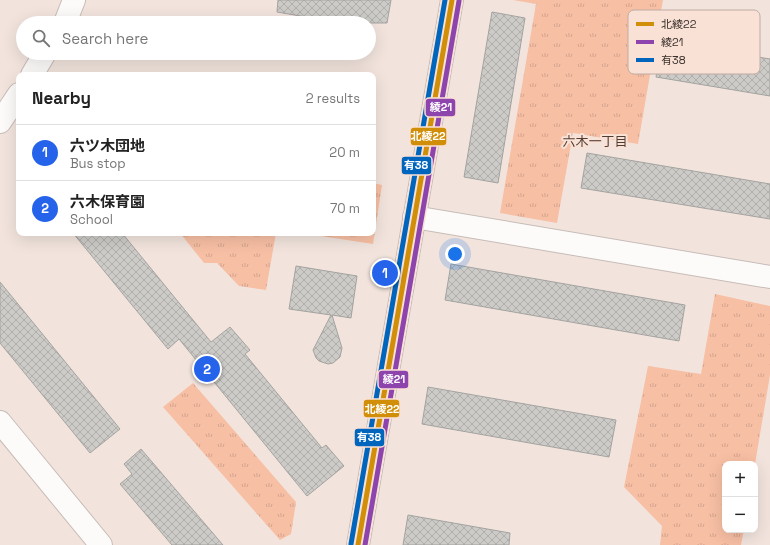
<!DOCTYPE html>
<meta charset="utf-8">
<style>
:root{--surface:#fff;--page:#f2f2f2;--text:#222;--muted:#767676;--line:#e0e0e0;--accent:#2563eb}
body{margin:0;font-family:"Space Grotesk","Noto Sans JP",sans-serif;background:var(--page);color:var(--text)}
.controls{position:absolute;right:12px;bottom:12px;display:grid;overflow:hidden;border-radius:8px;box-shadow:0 4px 16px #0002}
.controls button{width:36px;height:36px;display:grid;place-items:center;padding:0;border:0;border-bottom:1px solid var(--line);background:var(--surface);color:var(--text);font:20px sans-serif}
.you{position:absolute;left:455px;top:254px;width:14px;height:14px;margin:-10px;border:3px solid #fff;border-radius:50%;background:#1a73e8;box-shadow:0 0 0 6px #1a73e833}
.badge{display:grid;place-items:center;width:26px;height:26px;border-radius:50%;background:var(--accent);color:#fff;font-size:13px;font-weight:700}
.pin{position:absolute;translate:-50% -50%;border:2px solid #fff;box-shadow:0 1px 4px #0006}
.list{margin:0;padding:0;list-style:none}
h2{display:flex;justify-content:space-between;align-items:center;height:52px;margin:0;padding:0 16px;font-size:17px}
h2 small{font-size:13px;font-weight:400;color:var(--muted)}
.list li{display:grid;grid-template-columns:26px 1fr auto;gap:12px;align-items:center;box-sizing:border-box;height:56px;padding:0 16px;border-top:1px solid var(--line)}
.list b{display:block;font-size:15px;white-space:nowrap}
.list p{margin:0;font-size:13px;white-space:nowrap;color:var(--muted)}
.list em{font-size:13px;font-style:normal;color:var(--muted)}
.icon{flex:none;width:22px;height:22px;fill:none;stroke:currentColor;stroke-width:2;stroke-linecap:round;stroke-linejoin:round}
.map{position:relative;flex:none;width:770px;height:545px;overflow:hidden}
.search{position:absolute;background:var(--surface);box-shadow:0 4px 16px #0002;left:16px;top:16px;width:360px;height:44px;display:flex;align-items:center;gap:10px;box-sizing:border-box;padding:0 14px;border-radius:22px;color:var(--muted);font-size:15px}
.panel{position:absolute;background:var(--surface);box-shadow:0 4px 16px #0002;left:16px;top:72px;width:360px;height:164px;border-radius:8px}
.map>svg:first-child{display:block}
.park{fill:url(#park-tufts)}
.building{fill:url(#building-cross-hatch);stroke:#a4a3a0}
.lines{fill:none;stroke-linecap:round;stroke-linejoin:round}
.minor-casing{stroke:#c7bcb7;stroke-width:24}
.minor{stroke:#fdfbfa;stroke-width:22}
.bus-1-casing{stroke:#fae1d5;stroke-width:8}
.bus-2-casing{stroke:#fae1d5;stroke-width:8}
.bus-3-casing{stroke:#fae1d5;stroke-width:8}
.bus-1{stroke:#d18e08;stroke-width:5}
.bus-2{stroke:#8e44ad;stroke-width:5}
.bus-3{stroke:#0065bd;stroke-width:5}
.labels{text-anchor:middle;stroke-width:4;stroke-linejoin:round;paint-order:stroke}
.neighbourhood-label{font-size:13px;fill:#513d34;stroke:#fae1d5}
.key{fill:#fae1d5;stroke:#c0aca2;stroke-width:1}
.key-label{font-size:11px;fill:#382f2a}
.line-badge{stroke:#fae1d5;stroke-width:1.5}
.badge-label{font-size:11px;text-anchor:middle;font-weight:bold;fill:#fff}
</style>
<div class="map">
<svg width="770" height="545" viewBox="0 0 770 545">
<defs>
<pattern id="park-tufts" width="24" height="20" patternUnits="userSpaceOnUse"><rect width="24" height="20" fill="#f7bfa4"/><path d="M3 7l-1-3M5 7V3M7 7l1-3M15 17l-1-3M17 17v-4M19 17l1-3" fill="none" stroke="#d4a48d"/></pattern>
<pattern id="building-cross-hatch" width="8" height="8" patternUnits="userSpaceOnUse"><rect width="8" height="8" fill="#cccbc8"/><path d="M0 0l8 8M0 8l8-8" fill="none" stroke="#b0afac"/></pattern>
</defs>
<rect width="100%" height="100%" fill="#f2e4dd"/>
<g class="park">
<polygon points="513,0 663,0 638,144 573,133 557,223 500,213 536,4"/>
<polygon points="373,183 382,185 373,244 301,233 373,233"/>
<polygon points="180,233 276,233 266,290 239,286 217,263 204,263"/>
<polygon points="715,294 770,306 770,375 755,464 725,464 725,530 744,530 741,545 660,545 662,526 624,487 648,366 701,374"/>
<polygon points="193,383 296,502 291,534 280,540 163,407"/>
</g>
<g class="building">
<polygon points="278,0 391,0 387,23 341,23 277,12"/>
<polygon points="492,12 525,18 498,183 464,177"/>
<polygon points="662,41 770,59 770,96 656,77"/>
<polygon points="587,153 770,184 770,219 581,188"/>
<polygon points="73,233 122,233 211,342 230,327 250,350 245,354 322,448 326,445 344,466 307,496 179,339 168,349"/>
<polygon points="451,264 685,305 679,341 445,300"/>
<polygon points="296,266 357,276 351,318 332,315 342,348 340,357 333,363 328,364 319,361 316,358 313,350 331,315 289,309"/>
<polygon points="0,282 120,429 90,453 0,343"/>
<polygon points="428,387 616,420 609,457 422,424"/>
<polygon points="141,449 223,545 172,545 120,484 132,474 124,464"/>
<polygon points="408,515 510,533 509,545 403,545"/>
</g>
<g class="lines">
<defs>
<g id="minor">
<polyline points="65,23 74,0"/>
<polyline points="32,75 45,53"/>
<polyline points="0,122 19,94"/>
<polyline points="414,217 770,277"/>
<polyline points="0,422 101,545"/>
<polyline points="358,545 452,0"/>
</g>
</defs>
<use href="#minor" class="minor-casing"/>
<use href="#minor" class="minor"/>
<defs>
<polyline id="bus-1" points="358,545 452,0"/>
<polyline id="bus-2" points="365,545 459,1"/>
<polyline id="bus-3" points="351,544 445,0"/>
</defs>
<use href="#bus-1" class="bus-1-casing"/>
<use href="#bus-2" class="bus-2-casing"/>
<use href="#bus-3" class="bus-3-casing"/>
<use href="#bus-1" class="bus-1"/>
<use href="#bus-2" class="bus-2"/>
<use href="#bus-3" class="bus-3"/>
</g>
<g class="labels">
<g class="neighbourhood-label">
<text x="595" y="146">六木一丁目</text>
</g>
</g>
<rect x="628" y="10" width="132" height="64" rx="6" class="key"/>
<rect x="636" y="22" width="18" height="4" fill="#d18e08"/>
<rect x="636" y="40" width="18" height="4" fill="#8e44ad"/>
<rect x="636" y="58" width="18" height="4" fill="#0065bd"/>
<g class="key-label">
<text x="661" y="28">北綾22</text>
<text x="661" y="46">綾21</text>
<text x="661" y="64">有38</text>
</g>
<g class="line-badge">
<rect x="425" y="98" width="31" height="19" rx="4" fill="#8e44ad"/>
<rect x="410" y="127" width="37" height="19" rx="4" fill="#d18e08"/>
<rect x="401" y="156" width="31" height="19" rx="4" fill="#0065bd"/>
<rect x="378" y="370" width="31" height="19" rx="4" fill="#8e44ad"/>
<rect x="363" y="399" width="37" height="19" rx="4" fill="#d18e08"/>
<rect x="354" y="428" width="31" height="19" rx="4" fill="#0065bd"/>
</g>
<g class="badge-label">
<text x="441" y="111">綾21</text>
<text x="428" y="140">北綾22</text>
<text x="416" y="169">有38</text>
<text x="394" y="383">綾21</text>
<text x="382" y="413">北綾22</text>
<text x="369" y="441">有38</text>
</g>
</svg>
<div class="controls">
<button>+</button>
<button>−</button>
</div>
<div class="you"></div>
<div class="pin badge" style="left:385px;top:273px">1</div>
<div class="pin badge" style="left:207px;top:369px">2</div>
<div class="search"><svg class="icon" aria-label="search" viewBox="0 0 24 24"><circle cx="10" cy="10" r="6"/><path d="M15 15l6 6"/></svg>Search here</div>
<section class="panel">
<h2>Nearby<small>2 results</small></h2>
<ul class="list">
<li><span class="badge">1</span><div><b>六ツ木団地</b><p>Bus stop</p></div><em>20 m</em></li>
<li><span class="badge">2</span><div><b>六木保育園</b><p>School</p></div><em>70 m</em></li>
</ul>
</section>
</div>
